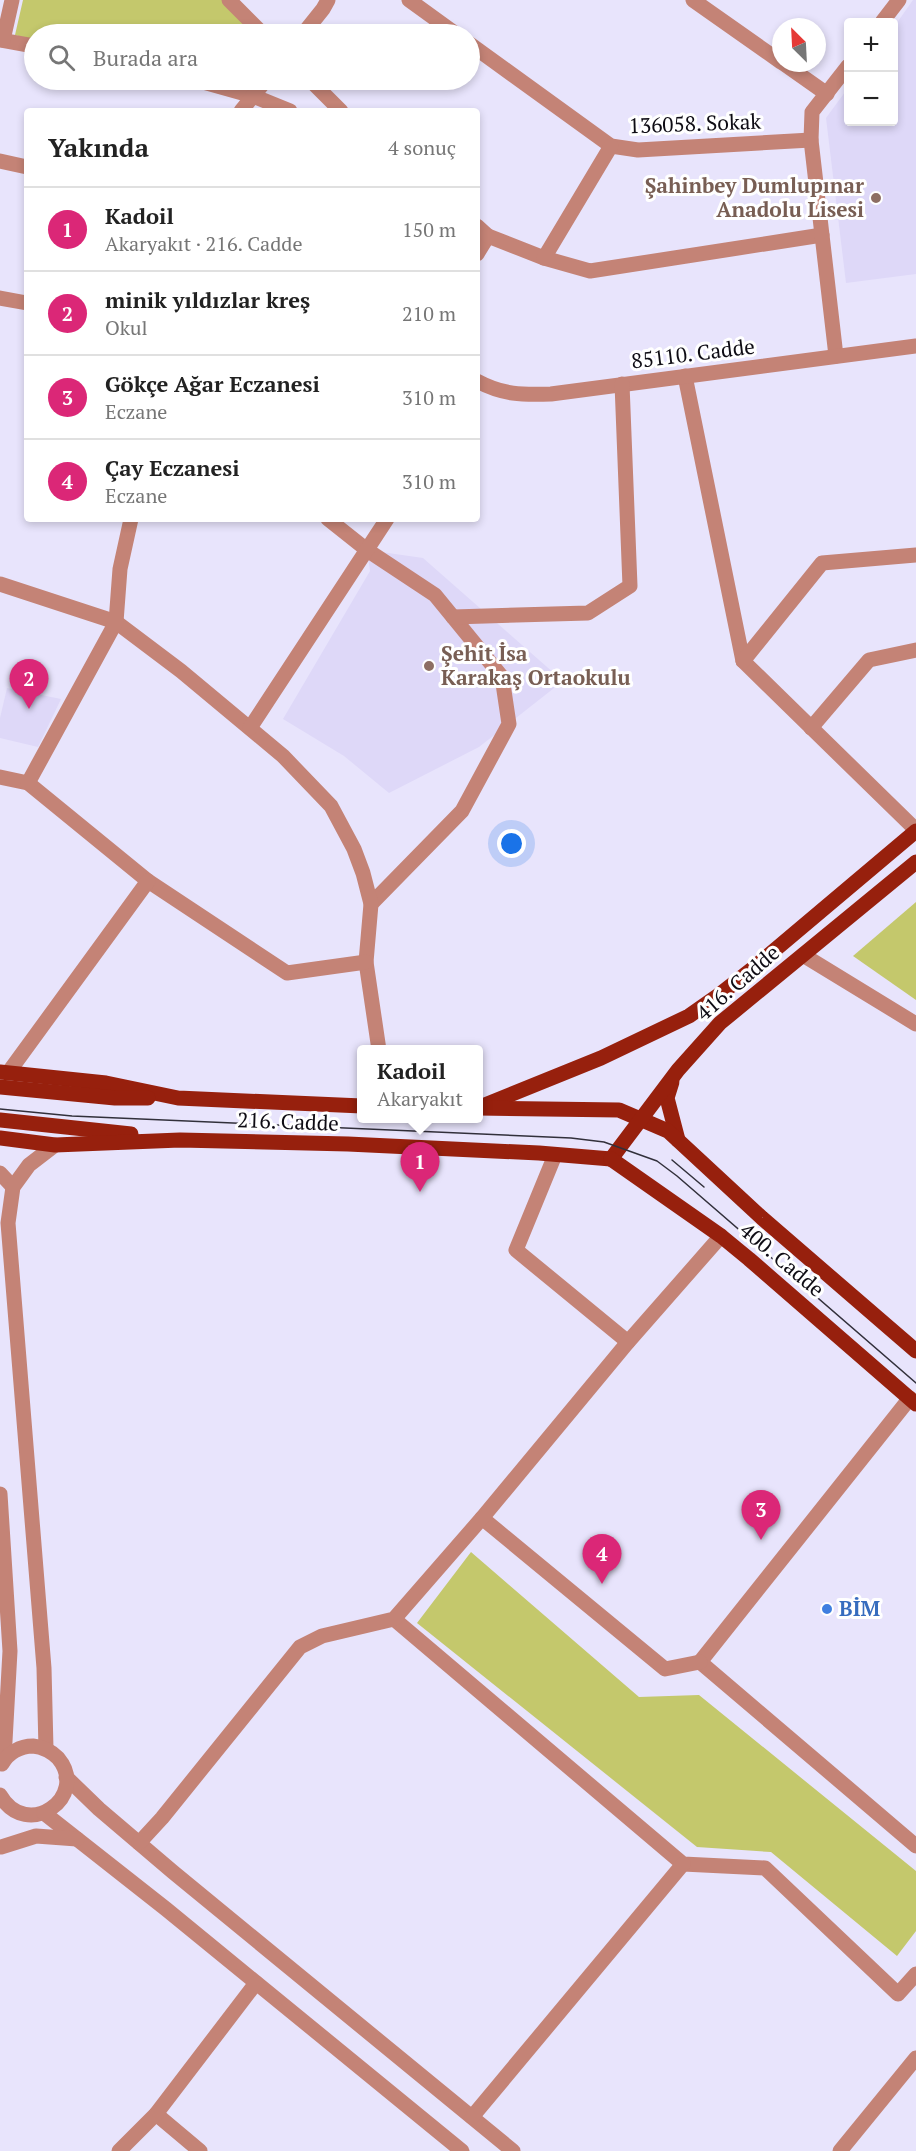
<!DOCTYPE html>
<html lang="tr">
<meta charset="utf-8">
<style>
:root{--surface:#fff;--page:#f6f6f6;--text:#222;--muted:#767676;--line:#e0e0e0;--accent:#db2777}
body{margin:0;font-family:"PT Serif",serif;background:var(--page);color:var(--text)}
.controls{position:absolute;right:18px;top:18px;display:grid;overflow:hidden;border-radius:6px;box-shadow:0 3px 9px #0003}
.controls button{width:54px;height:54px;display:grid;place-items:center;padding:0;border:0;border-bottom:2px solid var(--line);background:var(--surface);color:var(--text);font:30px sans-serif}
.compass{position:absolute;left:772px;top:18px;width:54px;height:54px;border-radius:50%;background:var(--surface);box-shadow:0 3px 9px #0003;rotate:336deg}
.you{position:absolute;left:512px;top:844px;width:21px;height:21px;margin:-15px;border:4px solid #fff;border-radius:50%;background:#1a73e8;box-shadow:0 0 0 9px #1a73e833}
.badge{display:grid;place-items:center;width:39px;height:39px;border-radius:50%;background:var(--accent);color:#fff;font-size:20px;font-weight:700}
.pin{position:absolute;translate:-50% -50px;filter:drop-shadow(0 2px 3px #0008)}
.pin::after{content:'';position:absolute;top:32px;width:21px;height:18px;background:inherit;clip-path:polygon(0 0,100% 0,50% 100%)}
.popup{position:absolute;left:357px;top:1045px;width:126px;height:78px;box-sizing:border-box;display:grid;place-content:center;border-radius:6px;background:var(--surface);filter:drop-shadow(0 2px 4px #0005);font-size:20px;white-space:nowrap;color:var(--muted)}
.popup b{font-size:22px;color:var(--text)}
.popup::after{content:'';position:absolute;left:50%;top:100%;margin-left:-12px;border:12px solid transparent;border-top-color:var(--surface)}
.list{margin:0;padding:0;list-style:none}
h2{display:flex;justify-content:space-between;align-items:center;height:78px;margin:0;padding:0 24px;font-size:26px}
h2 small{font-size:20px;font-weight:400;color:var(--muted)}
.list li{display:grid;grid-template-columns:39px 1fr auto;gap:18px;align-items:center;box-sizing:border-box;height:84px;padding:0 24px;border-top:2px solid var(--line)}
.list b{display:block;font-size:22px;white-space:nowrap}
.list p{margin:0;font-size:20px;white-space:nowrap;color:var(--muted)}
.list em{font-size:20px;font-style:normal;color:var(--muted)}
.icon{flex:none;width:33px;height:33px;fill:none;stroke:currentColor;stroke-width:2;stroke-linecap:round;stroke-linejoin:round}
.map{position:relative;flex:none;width:916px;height:2151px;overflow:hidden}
.search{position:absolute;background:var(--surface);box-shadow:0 3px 9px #0003;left:24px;top:24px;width:456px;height:66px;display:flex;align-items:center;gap:15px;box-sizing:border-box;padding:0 21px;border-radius:33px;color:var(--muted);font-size:22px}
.panel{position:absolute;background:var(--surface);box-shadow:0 3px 9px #0003;left:24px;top:108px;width:456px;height:414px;border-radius:6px}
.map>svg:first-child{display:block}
.built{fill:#ded8f8}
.green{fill:#c4c86c}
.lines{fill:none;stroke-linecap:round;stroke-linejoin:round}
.minor{stroke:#c48376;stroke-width:15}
.major{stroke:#97200d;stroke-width:15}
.tram{stroke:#32303b;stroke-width:1.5}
.education-dot{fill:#8d6e63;stroke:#fff;stroke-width:2}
.shop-dot{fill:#3f7fe0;stroke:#fff;stroke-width:2}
.labels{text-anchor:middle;stroke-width:6;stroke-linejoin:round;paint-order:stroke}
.street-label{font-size:21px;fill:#0e0c14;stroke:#fff}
.education-label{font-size:21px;font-weight:bold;fill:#785e54;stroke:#fff;text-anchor:end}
.shop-label{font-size:21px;font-weight:bold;fill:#366cbe;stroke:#fff;text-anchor:start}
</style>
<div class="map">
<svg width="916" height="2151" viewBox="0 0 916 2151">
<rect width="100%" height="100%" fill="#e8e4fc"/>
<g class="built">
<polygon points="913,0 916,0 916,274 846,283 826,118 848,88 848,122 894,122 894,27"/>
<polygon points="367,550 423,558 563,681 479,747 389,793 344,756 283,719 370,571"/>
<polygon points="7,688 61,699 38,747 0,738 0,718"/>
</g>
<g class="green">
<polygon points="23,0 222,0 256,34 34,34 34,40 15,35"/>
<polygon points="916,902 916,1000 853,956"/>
<polygon points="471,1552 639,1697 699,1695 916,1871 916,1931 897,1956 771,1852 697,1847 417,1623"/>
</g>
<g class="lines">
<g class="minor">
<polyline points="229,0 263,34"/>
<polyline points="409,0 456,34"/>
<polyline points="693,0 781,62"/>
<polyline points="882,22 899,0"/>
<polyline points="303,34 323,9 328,0"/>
<polyline points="0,40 34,46"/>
<polyline points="3,40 12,0"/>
<polyline points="470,44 611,146 638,150 811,140"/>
<polyline points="783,63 827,94"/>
<polyline points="196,80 253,96 290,111"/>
<polyline points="310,80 341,111"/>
<polyline points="241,111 266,80"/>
<polyline points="0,161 27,167"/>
<polyline points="477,226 488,236 477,254"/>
<polyline points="488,236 544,258 590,271 822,235"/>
<polyline points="544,258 611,146"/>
<polyline points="0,298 27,303"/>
<polyline points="836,356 811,140 812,112 848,66"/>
<polyline points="685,376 743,661 916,830"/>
<path d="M477 381C503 395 522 395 551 394L916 346"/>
<polyline points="328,519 367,550 435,595 502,677 509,724 462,811 371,904"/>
<polyline points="0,584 116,622 181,671 283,756 331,806 354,849 363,873 371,904 366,962 379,1050"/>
<polyline points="453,617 588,613 630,586 622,384"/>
<polyline points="743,661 822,563 916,555"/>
<polyline points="250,728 387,519"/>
<polyline points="811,728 869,660 916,650"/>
<polyline points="0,777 28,783 148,881 287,973 366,962"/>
<polyline points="28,783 116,622 120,569 131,519"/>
<polyline points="803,955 916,1024"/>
<polyline points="8,1073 148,881"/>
<polyline points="555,1155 516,1250 628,1342"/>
<polyline points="0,1173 13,1187"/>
<polyline points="910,1398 700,1662 916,1846"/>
<polyline points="0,1494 10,1651 4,1759"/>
<polyline points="482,1518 665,1669 700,1662"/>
<polyline points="394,1619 683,1864 765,1868 898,1994 916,1974"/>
<polyline points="46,1749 44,1668 8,1223 13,1187 29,1165 55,1145"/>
<polyline points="66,1777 99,1809 173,1872 513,2151"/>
<path d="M0 1795C27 1842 90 1796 58 1758 51 1751 42 1747 33 1746 20 1746 8 1753 2 1764"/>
<polyline points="44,1813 166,1909 462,2151"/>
<polyline points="139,1843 162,1818 300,1647 322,1636 394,1619 482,1518 628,1342 721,1236"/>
<polyline points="1,1847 36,1836 77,1839"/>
<polyline points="156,2114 200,2151"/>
<polyline points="472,2117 683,1864"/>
<polyline points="119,2151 156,2114 256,1983"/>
<polyline points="840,2151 916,2058"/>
</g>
<g class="major">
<polyline points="0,1072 106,1083 178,1098 362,1106"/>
<polyline points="672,1082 667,1098 678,1140"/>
<polyline points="0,1087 115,1098 148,1098"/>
<polyline points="485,1105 601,1058 689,1016 719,995 751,970 916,831"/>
<polyline points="478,1108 619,1110 668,1131 762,1218 916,1351"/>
<polyline points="0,1120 131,1134"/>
<polyline points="0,1138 55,1145 180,1140 348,1144 539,1153 611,1159"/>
<polyline points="611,1159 678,1070 720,1023 916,862"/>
<polyline points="611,1159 721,1236 749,1259 916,1404"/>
</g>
<g class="tram">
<polyline points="0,1109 72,1116 571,1138 604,1142 657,1161 677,1176 916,1383"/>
<polyline points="672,1160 704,1187"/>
</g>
</g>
<g class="education-dot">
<circle cx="876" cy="198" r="6"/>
<circle cx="429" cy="666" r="6"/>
</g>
<circle class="shop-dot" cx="827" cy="1609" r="6"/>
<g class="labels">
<g class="street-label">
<text transform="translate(695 124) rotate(-2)" y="7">136058. Sokak</text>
<text transform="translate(693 354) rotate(-7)" y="7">85110. Cadde</text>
<text transform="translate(738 983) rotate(-41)" y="7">416. Cadde</text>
<text transform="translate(288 1122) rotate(2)" y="7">216. Cadde</text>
<text transform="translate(782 1260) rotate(40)" y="7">400. Cadde</text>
</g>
<g class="education-label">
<text x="864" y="193">Şahinbey Dumlupınar<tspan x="864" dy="24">Anadolu Lisesi</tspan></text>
<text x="441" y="661" text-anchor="start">Şehit İsa<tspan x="441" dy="24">Karakaş Ortaokulu</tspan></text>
</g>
<g class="shop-label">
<text x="839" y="1616">BİM</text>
</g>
</g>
</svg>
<div class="controls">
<button>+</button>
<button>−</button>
</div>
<svg class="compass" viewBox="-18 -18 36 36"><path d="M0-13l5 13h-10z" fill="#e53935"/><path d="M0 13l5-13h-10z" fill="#767676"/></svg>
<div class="you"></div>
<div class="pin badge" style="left:420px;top:1192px">1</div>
<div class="popup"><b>Kadoil</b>Akaryakıt</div>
<div class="pin badge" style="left:29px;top:709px">2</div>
<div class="pin badge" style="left:761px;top:1540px">3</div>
<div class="pin badge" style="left:602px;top:1584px">4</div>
<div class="search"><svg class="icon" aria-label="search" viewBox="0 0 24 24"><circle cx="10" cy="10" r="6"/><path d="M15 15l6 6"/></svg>Burada ara</div>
<section class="panel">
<h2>Yakında<small>4 sonuç</small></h2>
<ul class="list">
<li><span class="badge">1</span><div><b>Kadoil</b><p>Akaryakıt · 216. Cadde</p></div><em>150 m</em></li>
<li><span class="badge">2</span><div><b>minik yıldızlar kreş</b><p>Okul</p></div><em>210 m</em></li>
<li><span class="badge">3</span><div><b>Gökçe Ağar Eczanesi</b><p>Eczane</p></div><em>310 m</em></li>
<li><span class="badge">4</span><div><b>Çay Eczanesi</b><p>Eczane</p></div><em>310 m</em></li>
</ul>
</section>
</div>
